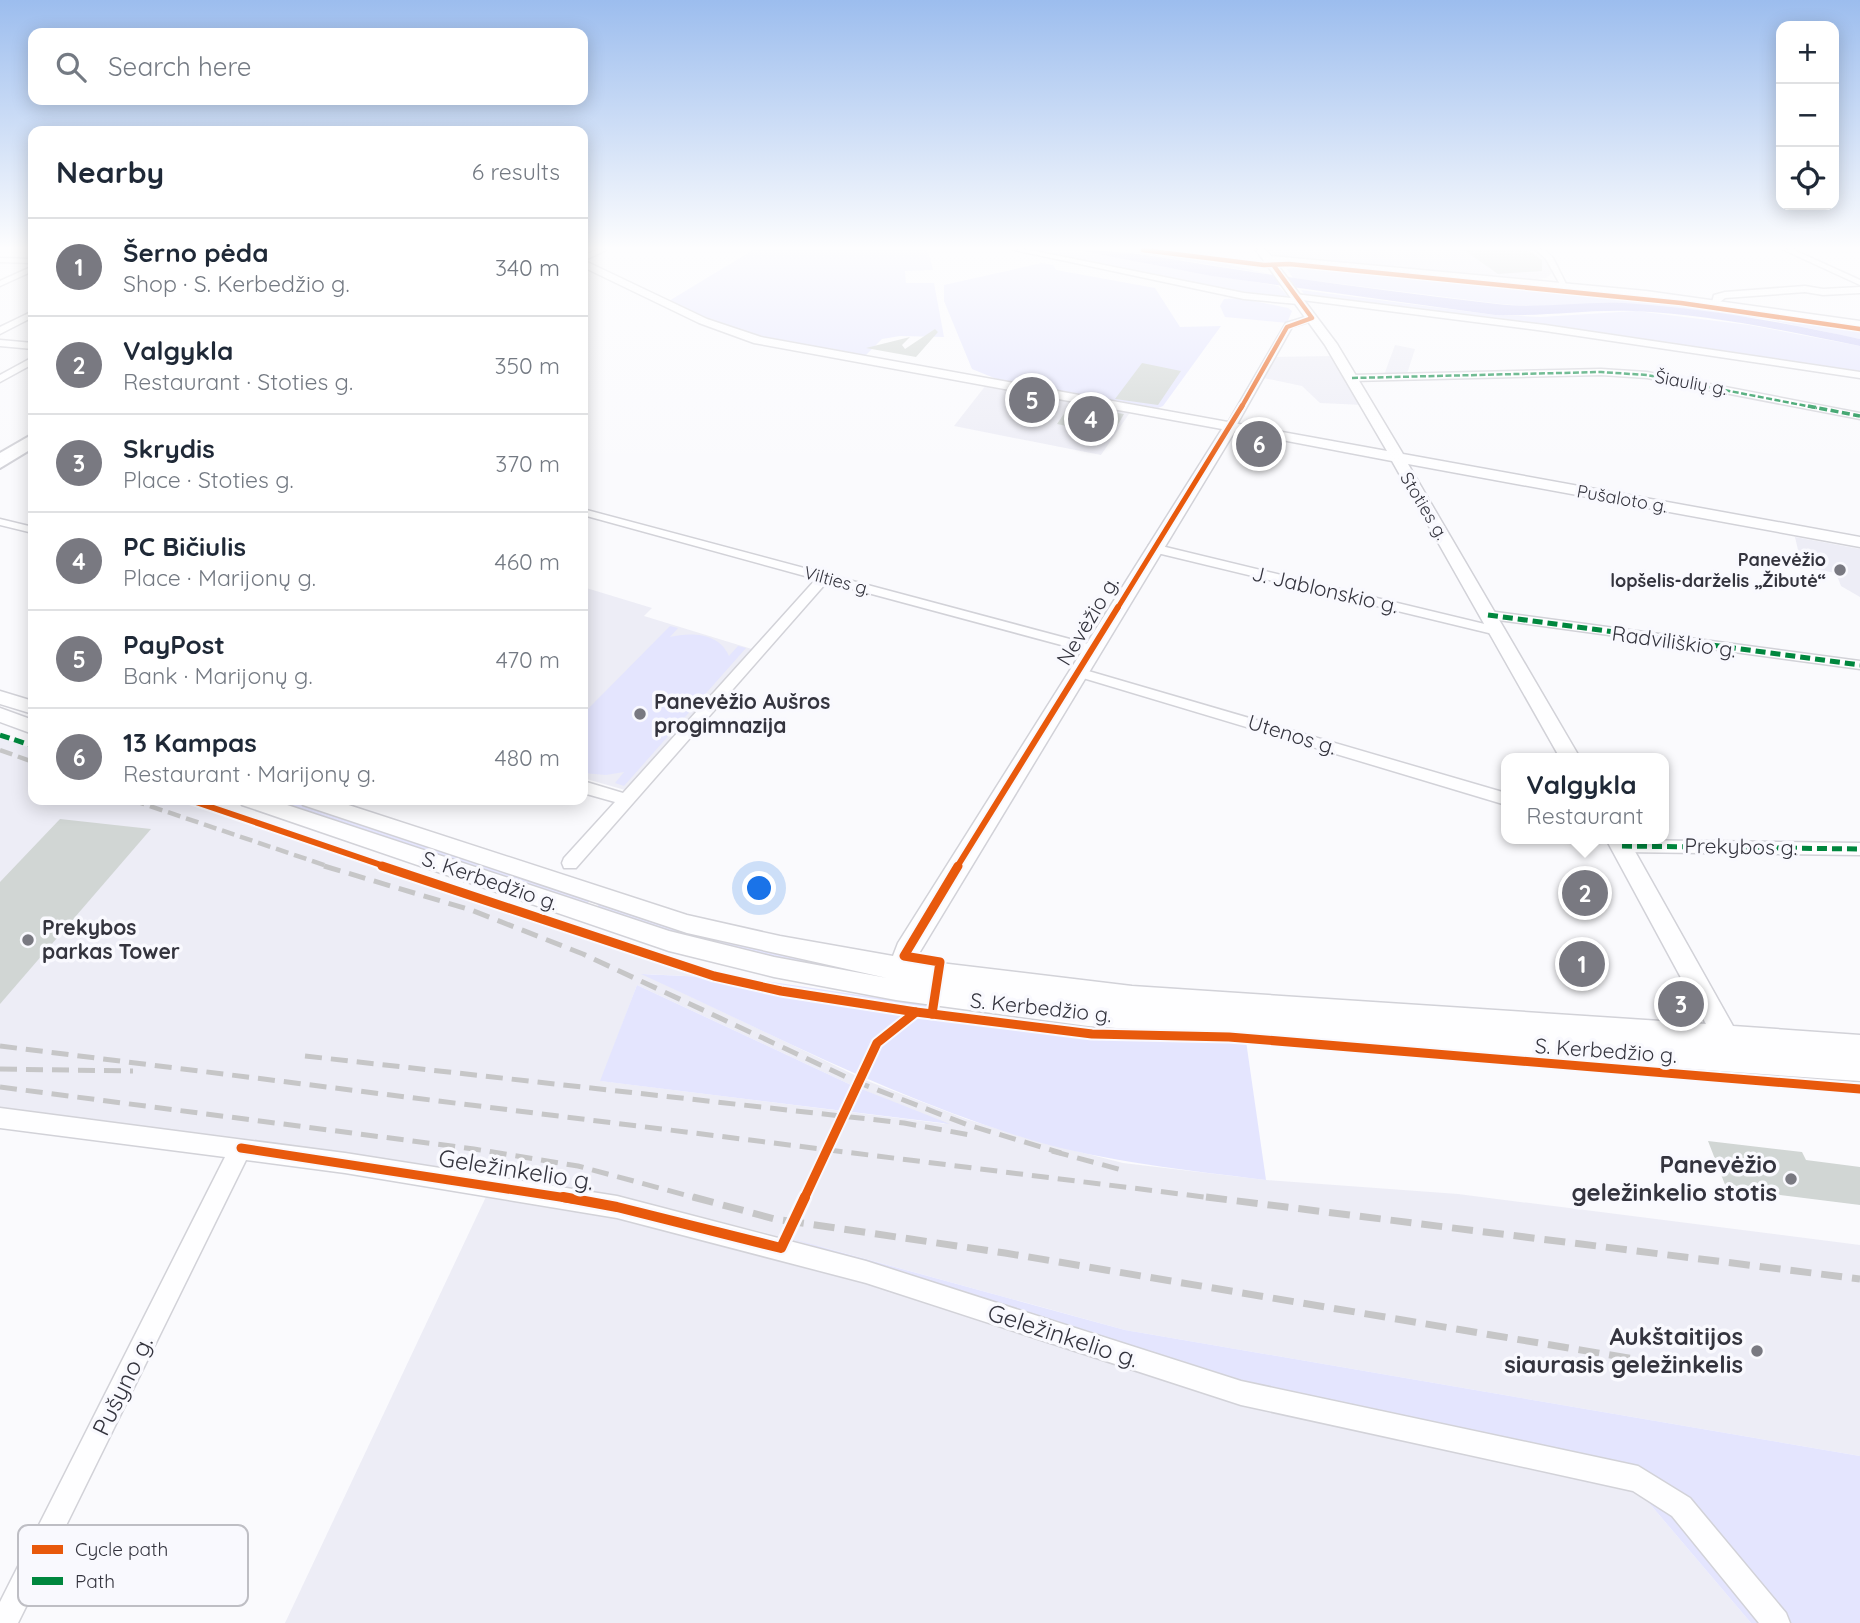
<!DOCTYPE html>
<meta charset="utf-8">
<style>
:root{--surface:#fff;--page:#f6f6f7;--text:#1f2937;--muted:#747a83;--line:#e0e1e3;--accent:#797981}
body{margin:0;font-family:Quicksand,sans-serif;background:var(--page);color:var(--text)}
.controls{position:absolute;right:21px;top:21px;display:grid;overflow:hidden;border-radius:14px;box-shadow:0 4px 18px #0003}
.controls button{width:63px;height:63px;display:grid;place-items:center;padding:0;border:0;border-bottom:2px solid var(--line);background:var(--surface);color:var(--text);font:35px sans-serif}
.you{position:absolute;left:760px;top:889px;width:24px;height:24px;margin:-18px;border:5px solid #fff;border-radius:50%;background:#1a73e8;box-shadow:0 0 0 10px #1a73e833}
.badge{display:grid;place-items:center;width:46px;height:46px;border-radius:50%;background:var(--accent);color:#fff;font-size:23px;font-weight:700}
.pin{position:absolute;translate:-50% -50%;border:4px solid #fff;box-shadow:0 2px 7px #0006}
.popup{position:absolute;left:1501px;top:753px;width:168px;height:91px;box-sizing:border-box;display:grid;place-content:center;border-radius:14px;background:var(--surface);filter:drop-shadow(0 2px 5px #0005);font-size:23px;white-space:nowrap;color:var(--muted)}
.popup b{font-size:26px;color:var(--text)}
.popup::after{content:'';position:absolute;left:50%;top:100%;margin-left:-14px;border:14px solid transparent;border-top-color:var(--surface)}
.list{margin:0;padding:0;list-style:none}
h2{display:flex;justify-content:space-between;align-items:center;height:91px;margin:0;padding:0 28px;font-size:30px}
h2 small{font-size:23px;font-weight:400;color:var(--muted)}
.list li{display:grid;grid-template-columns:46px 1fr auto;gap:21px;align-items:center;box-sizing:border-box;height:98px;padding:0 28px;border-top:2px solid var(--line)}
.list b{display:block;font-size:26px;white-space:nowrap}
.list p{margin:0;font-size:23px;white-space:nowrap;color:var(--muted)}
.list em{font-size:23px;font-style:normal;color:var(--muted)}
.icon{flex:none;width:38px;height:38px;fill:none;stroke:currentColor;stroke-width:2;stroke-linecap:round;stroke-linejoin:round}
.map{position:relative;flex:none;width:1860px;height:1623px;overflow:hidden}
.search{position:absolute;background:var(--surface);box-shadow:0 4px 18px #0003;left:28px;top:28px;width:560px;height:77px;display:flex;align-items:center;gap:18px;box-sizing:border-box;padding:0 24px;border-radius:14px;color:var(--muted);font-size:26px}
.panel{position:absolute;background:var(--surface);box-shadow:0 4px 18px #0003;left:28px;top:126px;width:560px;height:679px;border-radius:14px}
.map>svg:first-child{display:block}
.built{fill:#ededf6;fill-rule:evenodd}
.green{fill:#e4e5fe}
.water{fill:#cacaf7}
.building{fill:#d1d6d4}
.lines{fill:none;stroke-linecap:round;stroke-linejoin:round}
.street-casing{stroke:#d2d2d8;stroke-width:3}
.secondary-casing{stroke:#d2d2d8;stroke-width:3}
.highway-casing{stroke:#d2d2d8;stroke-width:4}
.street{fill:#fefeff;fill-rule:evenodd}
.secondary{fill:#fefeff;fill-rule:evenodd}
.highway{fill:#fefeff;fill-rule:evenodd}
.rail-far2{stroke:#c6c6c7;stroke-width:4.5;stroke-dasharray:13 6;stroke-linecap:butt}
.rail-far1{stroke:#c6c6c7;stroke-width:5;stroke-dasharray:17 9;stroke-linecap:butt}
.rail{stroke:#c6c6c7;stroke-width:7;stroke-dasharray:21 10;stroke-linecap:butt}
.quiet-far2{stroke:#00873e;stroke-width:2.5;stroke-dasharray:6 2.5;stroke-linecap:butt}
.quiet-far1{stroke:#00873e;stroke-width:3.5;stroke-dasharray:8 3.5;stroke-linecap:butt}
.quiet{stroke:#00873e;stroke-width:5;stroke-dasharray:10 5;stroke-linecap:butt}
.cycleway-far4-casing{stroke:#f9f9fe;stroke-width:7}
.cycleway-far3-casing{stroke:#f9f9fe;stroke-width:9}
.cycleway-far2-casing{stroke:#f9f9fe;stroke-width:10}
.cycleway-far1-casing{stroke:#f9f9fe;stroke-width:13}
.cycleway-casing{stroke:#f9f9fe;stroke-width:15}
.cycleway-far4{stroke:#e8590c;stroke-width:4.5}
.cycleway-far3{stroke:#e8590c;stroke-width:5}
.cycleway-far2{stroke:#e8590c;stroke-width:6}
.cycleway-far1{stroke:#e8590c;stroke-width:9}
.cycleway{stroke:#e8590c;stroke-width:10}
.poi-dot{fill:#797981;stroke:#f9f9fe;stroke-width:2.5}
.labels{text-anchor:middle;stroke-width:7;stroke-linejoin:round;paint-order:stroke}
.far-street-label{font-size:18px;fill:#34343e;stroke:#f9f9fe}
.far-poi-label{font-size:18px;font-weight:bold;fill:#34343e;stroke:#f9f9fe;text-anchor:end}
.street-label{font-size:21px;fill:#34343e;stroke:#f9f9fe}
.poi-label{font-size:21px;font-weight:bold;fill:#34343e;stroke:#f9f9fe;text-anchor:start}
.near-poi-label{font-size:24px;font-weight:bold;fill:#34343e;stroke:#f9f9fe;text-anchor:end}
.near-street-label{font-size:24px;fill:#34343e;stroke:#f9f9fe}
.key{fill:#f9f9fe;stroke:#bebec4;stroke-width:2}
.key-label{font-size:19px;fill:#34343e}
</style>
<div class="map">
<svg width="1860" height="1623" viewBox="0 0 1860 1623">
<rect width="100%" height="100%" fill="#fafafd"/>
<g class="built">
<polygon points="1268,250 1537,250 1548,259 1553,272 1546,278 1527,280 1294,258 1275,255"/>
<polygon points="1395,345 1415,349 1407,374 1384,375"/>
<polygon points="1332,356 1363,405 1320,403 1302,386 1259,377 1271,357"/>
<polygon points="986,385 1131,411 1101,455 954,426"/>
<polygon points="1795,537 1860,549 1860,597 1841,586 1836,573 1802,567"/>
<polygon points="583,587 652,608 644,616 755,650 632,788 625,790 583,778"/>
<path d="M0 737 33 749V800H180L513 915 706 977 644 974 865 1080 966 1119 1033 1140 1123 1163 1266 1180 1458 1194 1860 1245V1456L1125 1330 815 1245 1241 1381 1638 1490 1751 1623H285L492 1184 770 1234 621 1198 0 1113ZM637 985 849 1084 946 1124 601 1081Z"/>
</g>
<g class="green">
<polygon points="753,250 928,250 933,270 905,271 906,283 934,283 944,337 900,336 882,339 865,356 747,335 714,323 669,301"/>
<polygon points="1027,250 1077,250 1278,286 1288,296 1251,296"/>
<polygon points="1122,250 1209,260 1269,274 1137,253"/>
<polygon points="1042,263 1053,265 1056,270 1155,288 1180,327 1221,326 1163,406 1158,408 999,380 972,369 944,301 944,285"/>
<polygon points="1305,266 1654,297 1860,327 1860,339 1765,319 1621,303 1545,307 1501,304 1293,278 1287,269"/>
<polygon points="1301,290 1495,315 1541,317 1636,311 1749,325 1860,346 1860,375 1306,296"/>
<polygon points="1239,298 1288,308 1292,311 1287,323 1225,317 1220,306 1224,299"/>
<path d="M670 626 678 628 670 637C692 632 719 633 729 656L738 646 746 648 624 786 615 783 624 772 606 775 583 773V714Z"/>
<polygon points="272,800 289,800 590,900 586,906"/>
<polygon points="600,903 760,950 877,974 876,976 723,949 595,909"/>
<path d="M712 973 926 1005 931 1018 951 1021 1105 1039 1124 1031 1246 1041 1266 1180C1186 1170 1108 1162 1031 1140 895 1099 770 1033 641 974L706 977Z"/>
<polygon points="637,985 849,1084 950,1124 600,1081"/>
<polygon points="789,1238 1125,1330 1860,1456 1860,1623 1751,1623 1638,1490 1241,1381"/>
</g>
<path class="water" d="M1077 250C1133 250 1185 262 1240 270 1326 283 1411 294 1497 304 1540 309 1582 301 1624 303 1704 308 1782 322 1860 339V346C1786 331 1709 314 1633 311 1587 309 1541 317 1495 315L1212 276Z"/>
<g class="building">
<polygon points="1464,250 1528,250 1542,260 1542,271 1498,274"/>
<polygon points="935,329 938,332 916,357 866,348 910,337 902,345 905,349"/>
<polygon points="1142,363 1181,371 1158,405 1115,399"/>
<polygon points="1070,405 1105,411 1124,414 1112,435 1057,424"/>
<polygon points="60,819 151,829 0,1004 0,882"/>
<polygon points="1708,1141 1802,1152 1806,1160 1860,1167 1860,1205 1749,1191 1751,1197 1729,1195"/>
</g>
<g class="lines">
<defs>
<g id="street">
<polygon points="596,250 606,250 583,261 583,256"/>
<polygon points="1014,250 1029,250 1244,293 1291,298 1295,294 1545,325 1860,372 1860,378 1545,331 1302,300 1298,304 1244,299"/>
<polygon points="1536,250 1545,250 1553,258 1568,288 1562,288 1546,259"/>
<polygon points="1784,250 1794,250 1860,280 1860,285"/>
<polygon points="0,258 33,259 33,263 0,262"/>
<polygon points="33,266 33,271 0,286 0,281"/>
<polygon points="1805,286 1823,289 1860,287 1860,293 1823,295 1805,292 1725,298 1716,305 1712,302 1714,295 1725,292"/>
<polygon points="33,311 33,317 0,334 0,327"/>
<polygon points="1312,315 1315,316 1315,320 1292,327 1236,426 1227,428 1226,426 1286,323"/>
<polygon points="0,340 33,343 33,349 0,346"/>
<polygon points="33,357 33,364 0,382 0,375"/>
<polygon points="1601,369 1647,372 1860,413 1860,419 1647,378 1601,375 1352,381 1347,378 1352,375"/>
<polygon points="583,509 1096,646 1098,649 1091,653 827,582 576,868 564,868 562,863 564,858 615,802 583,793 583,781 623,793 816,579 583,515"/>
<polygon points="0,519 33,527 33,533 0,525"/>
<polygon points="1153,544 1497,627 1504,631 1497,635 1149,551 1149,545"/>
<polygon points="1488,611 1860,661 1860,669 1483,618 1483,612"/>
<polygon points="1078,668 1506,793 1506,805 1073,675 1071,672 1073,669"/>
<polygon points="1622,840 1860,843 1860,855 1622,852 1616,850 1614,846 1616,842"/>
<polygon points="0,1108 345,1153 617,1196 866,1261 1241,1381 1638,1466 1690,1498 1786,1613 1790,1623 1759,1623 1672,1516 1633,1491 1241,1405 866,1283 617,1218 345,1173 246,1160 18,1623 0,1623 0,1602 225,1157 0,1128"/>
</g>
<g id="secondary">
<polygon points="1256,250 1266,250 1271,256 1646,291 1860,321 1860,329 1646,297 1276,263 1337,344 1403,454 1860,537 1860,547 1408,464 1580,758 1560,758 1392,461 1235,431 915,960 1132,986 1706,1024 1606,839 1628,839 1733,1026 1860,1035 1860,1081 1088,1026 896,1000 774,977 669,951 242,805 239,800 272,800 669,931 774,957 887,978 687,933 303,805 300,800 333,800 687,915 780,936 893,956 898,943 1222,429 754,343 699,323 583,267 583,260 707,319 761,337 1387,451 1325,345"/>
<polygon points="0,691 33,701 33,714 0,704"/>
<polygon points="0,708 33,720 33,734 0,722"/>
</g>
<polygon id="highway" points="33,434 33,448 0,468 0,453"/>
</defs>
<use href="#street" class="street-casing"/>
<use href="#secondary" class="secondary-casing"/>
<use href="#highway" class="highway-casing"/>
<use href="#street" class="street"/>
<use href="#secondary" class="secondary"/>
<use href="#highway" class="highway"/>
<g class="rail-far2">
<polyline points="0,750 33,762"/>
<polyline points="132,800 330,867"/>
</g>
<g class="rail-far1">
<polyline points="324,866 471,910 583,954 857,1082 968,1125 1061,1153"/>
<polyline points="0,1046 1220,1199"/>
<polyline points="305,1056 904,1123 976,1136"/>
<polyline points="0,1069 133,1071"/>
<polyline points="0,1087 474,1149 578,1166 700,1199"/>
<polyline points="1052,1151 1122,1170"/>
</g>
<g class="rail">
<polyline points="693,1197 775,1219 1005,1253 1646,1361"/>
<polyline points="1206,1197 1860,1279"/>
</g>
<polyline class="quiet-far2" points="1352,378 1601,372 1647,375 1817,408"/>
<polyline class="quiet-far1" points="1808,406 1860,416"/>
<g class="quiet">
<polyline points="1488,615 1860,665"/>
<polyline points="0,735 33,746"/>
<polyline points="1622,846 1860,849"/>
</g>
<defs>
<g id="cycleway-far4">
<polyline points="1143,250 1264,265 1289,264 1681,303 1860,329"/>
<polyline points="1241,408 1287,327 1312,318 1274,266"/>
</g>
<polyline id="cycleway-far3" points="1117,609 1242,406"/>
<g id="cycleway-far2">
<polyline points="190,800 387,867"/>
<polyline points="957,867 1118,607"/>
</g>
<g id="cycleway-far1">
<polyline points="382,866 714,976 781,991 916,1012 1092,1034 1229,1037 1860,1089"/>
<polyline points="932,1014 940,962 904,956 958,866"/>
<polyline points="241,1148 573,1199"/>
<polyline points="804,1199 877,1043 916,1012"/>
</g>
<polyline id="cycleway" points="563,1197 617,1207 781,1248 805,1197"/>
</defs>
<use href="#cycleway-far4" class="cycleway-far4-casing"/>
<use href="#cycleway-far3" class="cycleway-far3-casing"/>
<use href="#cycleway-far2" class="cycleway-far2-casing"/>
<use href="#cycleway-far1" class="cycleway-far1-casing"/>
<use href="#cycleway" class="cycleway-casing"/>
<use href="#cycleway-far4" class="cycleway-far4"/>
<use href="#cycleway-far3" class="cycleway-far3"/>
<use href="#cycleway-far2" class="cycleway-far2"/>
<use href="#cycleway-far1" class="cycleway-far1"/>
<use href="#cycleway" class="cycleway"/>
</g>
<linearGradient id="sky" x2="0" y2="1"><stop stop-color="#9cbdee"/><stop offset="0.52" stop-color="#fdfdfe"/><stop offset="1" stop-color="#fdfdfe" stop-opacity="0"/></linearGradient>
<rect width="1860" height="477" fill="url(#sky)"/>
<g class="poi-dot">
<circle cx="1840" cy="570" r="7"/>
<circle cx="640" cy="714" r="7"/>
<circle cx="28" cy="940" r="7"/>
<circle cx="1791" cy="1179" r="7"/>
<circle cx="1757" cy="1351" r="7"/>
</g>
<g class="labels">
<g class="far-street-label">
<text transform="translate(1691 383) rotate(10)" y="6">Šiaulių g.</text>
<text transform="translate(1622 499) rotate(10)" y="6">Pušaloto g.</text>
<text transform="translate(1424 506) rotate(59)" y="6">Stoties g.</text>
<text transform="translate(837 581) rotate(15)" y="6">Vilties g.</text>
</g>
<g class="far-poi-label">
<text x="1826" y="566">Panevėžio<tspan x="1826" dy="21">lopšelis-darželis „Žibutė“</tspan></text>
</g>
<g class="street-label">
<text transform="translate(1325 590) rotate(13)" y="7">J. Jablonskio g.</text>
<text transform="translate(1088 621) rotate(-59)" y="7">Nevėžio g.</text>
<text transform="translate(1674 642) rotate(8)" y="7">Radviliškio g.</text>
<text transform="translate(1292 735) rotate(17)" y="7">Utenos g.</text>
<text transform="translate(1741 847) rotate(1)" y="7">Prekybos g.</text>
<text transform="translate(490 881) rotate(19)" y="7">S. Kerbedžio g.</text>
<text transform="translate(1041 1008) rotate(6)" y="7">S. Kerbedžio g.</text>
<text transform="translate(1606 1051) rotate(4)" y="7">S. Kerbedžio g.</text>
</g>
<g class="poi-label">
<text x="654" y="709">Panevėžio Aušros<tspan x="654" dy="24">progimnazija</tspan></text>
<text x="42" y="935">Prekybos<tspan x="42" dy="24">parkas Tower</tspan></text>
</g>
<g class="near-poi-label">
<text x="1777" y="1173">Panevėžio<tspan x="1777" dy="28">geležinkelio stotis</tspan></text>
<text x="1743" y="1345">Aukštaitijos<tspan x="1743" dy="28">siaurasis geležinkelis</tspan></text>
</g>
<g class="near-street-label">
<text transform="translate(516 1170) rotate(9)" y="8">Geležinkelio g.</text>
<text transform="translate(1063 1336) rotate(18)" y="8">Geležinkelio g.</text>
<text transform="translate(123 1386) rotate(-64)" y="8">Pušyno g.</text>
</g>
</g>
<rect x="18" y="1525" width="230" height="81" rx="10" class="key"/>
<rect x="32" y="1545" width="31" height="9" fill="#e8590c"/>
<rect x="32" y="1577" width="31" height="8" fill="#00873e"/>
<g class="key-label">
<text x="75" y="1556">Cycle path</text>
<text x="75" y="1588">Path</text>
</g>
</svg>
<div class="controls">
<button>+</button>
<button>−</button>
<button><svg class="icon" aria-label="locate" viewBox="0 0 24 24"><circle cx="12" cy="12" r="6"/><path d="M12 2v4M12 18v4M2 12h4M18 12h4"/></svg></button>
</div>
<div class="you"></div>
<div class="pin badge" style="left:1582px;top:964px">1</div>
<div class="pin badge" style="left:1585px;top:893px">2</div>
<div class="popup"><b>Valgykla</b>Restaurant</div>
<div class="pin badge" style="left:1681px;top:1004px">3</div>
<div class="pin badge" style="left:1091px;top:419px">4</div>
<div class="pin badge" style="left:1032px;top:400px">5</div>
<div class="pin badge" style="left:1259px;top:444px">6</div>
<div class="search"><svg class="icon" aria-label="search" viewBox="0 0 24 24"><circle cx="10" cy="10" r="6"/><path d="M15 15l6 6"/></svg>Search here</div>
<section class="panel">
<h2>Nearby<small>6 results</small></h2>
<ul class="list">
<li><span class="badge">1</span><div><b>Šerno pėda</b><p>Shop · S. Kerbedžio g.</p></div><em>340 m</em></li>
<li><span class="badge">2</span><div><b>Valgykla</b><p>Restaurant · Stoties g.</p></div><em>350 m</em></li>
<li><span class="badge">3</span><div><b>Skrydis</b><p>Place · Stoties g.</p></div><em>370 m</em></li>
<li><span class="badge">4</span><div><b>PC Bičiulis</b><p>Place · Marijonų g.</p></div><em>460 m</em></li>
<li><span class="badge">5</span><div><b>PayPost</b><p>Bank · Marijonų g.</p></div><em>470 m</em></li>
<li><span class="badge">6</span><div><b>13 Kampas</b><p>Restaurant · Marijonų g.</p></div><em>480 m</em></li>
</ul>
</section>
</div>
